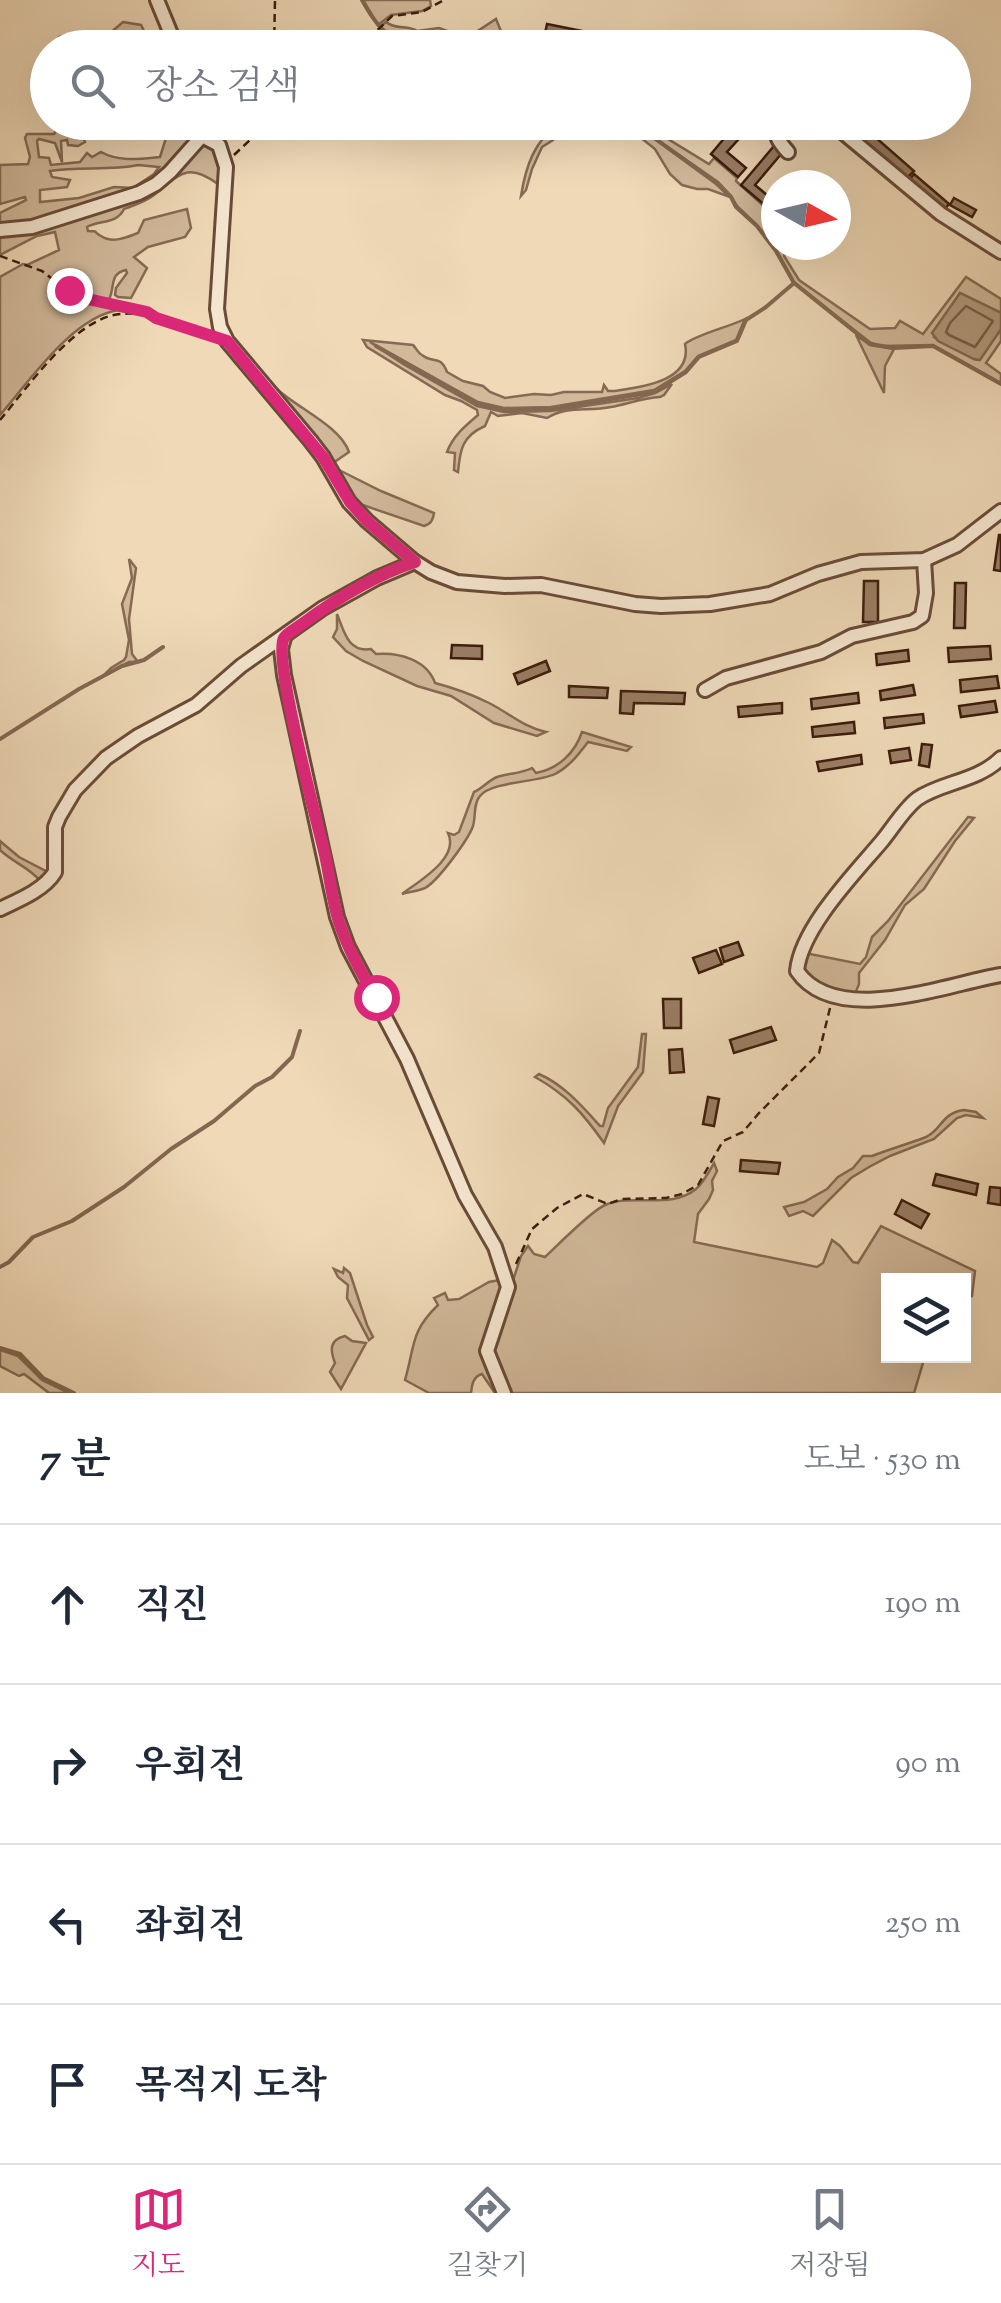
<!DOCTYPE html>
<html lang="ko">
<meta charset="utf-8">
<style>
:root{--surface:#fff;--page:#f2f2f3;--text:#1f2937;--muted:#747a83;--line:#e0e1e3;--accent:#db2777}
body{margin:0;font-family:"Sorts Mill Goudy","Noto Serif KR",serif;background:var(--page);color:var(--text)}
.controls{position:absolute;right:30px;bottom:30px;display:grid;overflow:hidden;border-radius:0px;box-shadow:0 10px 40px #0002}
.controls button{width:90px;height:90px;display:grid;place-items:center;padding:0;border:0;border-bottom:2px solid var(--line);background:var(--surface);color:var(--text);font:50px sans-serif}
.compass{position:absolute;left:761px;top:170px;width:90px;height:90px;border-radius:50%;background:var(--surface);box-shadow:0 10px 40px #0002;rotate:98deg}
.stop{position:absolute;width:30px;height:30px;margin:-22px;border:8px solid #db2777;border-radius:50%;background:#fff}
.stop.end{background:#db2777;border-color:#fff;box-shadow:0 2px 10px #0008}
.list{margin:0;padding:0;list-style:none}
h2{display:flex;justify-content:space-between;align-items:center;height:130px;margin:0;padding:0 40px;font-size:42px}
h2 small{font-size:32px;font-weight:400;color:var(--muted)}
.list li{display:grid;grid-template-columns:65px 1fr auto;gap:30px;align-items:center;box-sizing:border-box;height:160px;padding:0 40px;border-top:2px solid var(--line)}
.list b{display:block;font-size:38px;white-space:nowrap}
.list em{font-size:32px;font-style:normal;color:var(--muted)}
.icon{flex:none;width:55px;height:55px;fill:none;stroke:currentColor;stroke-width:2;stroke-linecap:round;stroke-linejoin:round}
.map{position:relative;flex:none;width:1001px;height:1393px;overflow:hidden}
.search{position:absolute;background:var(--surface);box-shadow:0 10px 40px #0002;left:30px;right:30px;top:30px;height:110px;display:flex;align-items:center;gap:25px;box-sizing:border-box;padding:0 35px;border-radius:55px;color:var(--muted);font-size:38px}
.sheet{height:770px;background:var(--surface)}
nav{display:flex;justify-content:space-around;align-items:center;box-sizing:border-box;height:140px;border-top:2px solid var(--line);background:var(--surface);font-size:28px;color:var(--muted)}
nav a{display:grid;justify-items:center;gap:5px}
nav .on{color:var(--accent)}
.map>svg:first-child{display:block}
.green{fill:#d1b99a;stroke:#876a53;stroke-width:2.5;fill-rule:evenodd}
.water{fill:#b2997d;stroke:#836750;stroke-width:2.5}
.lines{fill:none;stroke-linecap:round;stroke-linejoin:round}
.shore{stroke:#785a44;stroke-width:2.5}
.stream{stroke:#836750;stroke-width:4}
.building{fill:#9a7e65;stroke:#3d1c0c;stroke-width:2.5}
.minor-casing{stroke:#6a4b37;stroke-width:18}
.path{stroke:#3d1c0c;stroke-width:2.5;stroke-dasharray:8 5;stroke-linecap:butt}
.minor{stroke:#f5e6d0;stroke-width:12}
.route{stroke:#db2777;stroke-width:12}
</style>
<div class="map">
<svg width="1001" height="1393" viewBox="0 0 1001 1393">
<rect width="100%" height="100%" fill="#efd9b7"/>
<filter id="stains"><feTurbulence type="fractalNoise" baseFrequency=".002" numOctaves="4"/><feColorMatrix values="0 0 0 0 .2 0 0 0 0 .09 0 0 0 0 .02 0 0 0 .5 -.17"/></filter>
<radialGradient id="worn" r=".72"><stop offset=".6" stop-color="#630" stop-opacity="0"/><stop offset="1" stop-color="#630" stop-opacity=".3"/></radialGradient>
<g class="green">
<polygon points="363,0 430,0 431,6 422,11 391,15 378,25"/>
<path d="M496 19 507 46 502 44 501 47H433L394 38 380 27 386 22C395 30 408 25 417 31L439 28 467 38Z"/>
<polygon points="123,22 141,25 146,35 139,47 57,48 54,46 59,37 63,36 69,45 72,45 106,42 110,33"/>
<path d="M61 123 99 126 102 127 103 135 101 137 86 133 83 136 85 142 78 146 68 145 67 140 61 141 62 162 55 143 39 139 37 141 39 157 49 158 51 165 80 162 87 153 92 157 101 152C119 162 139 159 160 157L167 135 168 123H191L200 136 155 182 54 217 0 228V213L26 200 25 197 0 204V165L28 164 30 157 25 138 27 134H54ZM138 165 159 167 154 174 133 188 114 187 79 198 40 202V190L67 187 70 180 52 177 50 171C79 166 109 171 138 165Z"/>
<path d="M558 123H571L558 131 553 140 542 147 532 169 526 190 521 196C526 165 534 143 558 123Z"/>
<polygon points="616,123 628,123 645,132 716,184 730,197 708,189 697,189 682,185 670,174 655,149 626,126"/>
<polygon points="633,123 645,125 709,164 714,158 737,178 736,181 776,217 776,245 786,245 784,256 799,280 870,329 895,328 900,321 923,334 966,277 1001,299 1001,313 960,293 934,337 974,359 979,360 1001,329 1001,341 986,363 1001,374 1001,383 933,345 881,346 871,343 858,333 794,282 777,251 757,225 737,206 731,196 718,182"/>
<path d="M213 145 221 157 219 227 215 222 218 184C187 161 179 175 154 195 145 202 135 205 124 209 117 224 100 220 87 227L88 231C102 232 90 230 101 236 113 244 127 237 138 233L144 220 187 209 191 228 185 237 148 247 134 257 147 268 131 298 118 297 115 295 116 288 127 273 126 270C112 273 114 282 111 294 110 298 108 301 107 305L147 312 151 315C141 313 130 309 119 310 73 316 28 383 0 415V277L23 264 27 265 59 250 55 232 37 236 0 255V231L138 197 200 146Z"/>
<path d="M745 319 736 340 698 356 685 371 654 390 551 407 504 408 478 402 370 342 403 364 477 406 504 412 551 411 638 398 655 393 672 384 664 395 660 397C643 398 627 404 611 407 588 412 567 405 547 418L522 413 498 416 491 412 485 426C462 436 460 450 458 472L454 470 455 453 447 452C453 436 465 426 478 415L477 410 461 401 445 395 367 347 363 340 413 345C416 348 418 353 422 355 433 364 440 354 447 372L463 381 483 386 490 392 505 398 534 394 551 395 564 392H602L604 385 608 391H615C642 387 693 381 685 344 695 335 729 327 745 319Z"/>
<path d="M228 333C243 353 259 372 277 389 297 408 340 426 349 452L330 465 238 352Z"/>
<polygon points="856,335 870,345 894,349 885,366 884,393"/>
<path d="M339 470 381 491 434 513C433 520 431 524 424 526L351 501 334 471Z"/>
<polygon points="129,559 136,568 129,619 132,654 138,662 129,662 103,676 111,668 124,660 126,657 129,640 122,604 132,578"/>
<path d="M337 614C344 631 348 653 371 649L376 654C399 652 427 660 435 683 454 688 471 694 489 703 509 713 523 727 546 732L537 736 494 723 451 696 417 686 363 661 346 651 333 637 337 629Z"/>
<path d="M582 732 631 747 627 751 588 742C579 754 569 767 555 774 536 783 492 781 480 796 473 804 476 816 473 826 468 840 438 881 425 888 418 891 409 892 402 894 419 881 460 858 448 833L454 835 459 832 474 792C483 788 489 780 497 777 509 773 520 774 532 768L536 773C558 769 575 753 582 732Z"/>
<path d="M968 817 974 818 955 841 924 889 905 905 885 940 859 973V984L855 994C840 993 810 986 804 969 804 967 805 955 805 953L860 964 866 957 872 937 888 921Z"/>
<path d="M0 841 19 857 46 871 52 868 41 882C31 868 12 862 0 850Z"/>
<path d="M642 1034H646L643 1072 618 1106 604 1143C583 1113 567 1095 535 1077L539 1074C564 1085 582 1106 600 1126H603L608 1108 638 1067Z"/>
<path d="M964 1110 976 1112 983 1118 966 1115 957 1118 934 1139 890 1156 869 1167 851 1178 813 1216 803 1211 789 1216 784 1207 804 1202 827 1189 838 1177 853 1168 863 1156H872C890 1149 908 1144 926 1137 942 1130 941 1113 964 1110Z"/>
<path d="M714 1163 717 1171 712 1181 713 1190 709 1199 698 1214 694 1242 817 1267 823 1263 832 1240 840 1246 853 1262 858 1263 881 1226 975 1271 972 1296 964 1300V1280H888V1356H925L914 1393H508L491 1347 521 1256 528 1246 534 1254 545 1257C558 1245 591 1211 605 1205 633 1193 670 1210 696 1189 703 1183 709 1172 714 1163Z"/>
<polygon points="344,1268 350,1273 367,1325 373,1337 369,1340 347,1298 348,1285 338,1277 334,1269 343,1273"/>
<path d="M505 1279 488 1339 502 1393H495L482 1374C473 1377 472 1384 471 1393H429L405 1380C415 1346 410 1332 438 1305L434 1298 445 1293 448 1300 459 1299 489 1282Z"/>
<path d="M345 1336 352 1341 366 1343 341 1389 330 1372 335 1363C330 1350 329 1340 345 1336Z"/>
<polygon points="0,1350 18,1356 42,1380 69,1393 49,1393 24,1374 19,1376 0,1366"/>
</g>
<polygon class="water" points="960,293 1001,313 1001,329 980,360 974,359 938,341 932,333"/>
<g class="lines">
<polygon class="shore" points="966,306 993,321 975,347 949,335 946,332 950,323"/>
<g class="stream">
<path d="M362 0C383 38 390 38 430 48"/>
<polyline points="632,122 717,183 731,197 736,207 757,226 776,251 794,283 870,344 894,348 933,346 1001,384"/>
<polyline points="376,346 478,404 504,410 551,409 654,392 686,372 699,357 737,341 746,320 766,307 794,283"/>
<polyline points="0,739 79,689 122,666 144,660 163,647"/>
<polyline points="0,1267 9,1262 33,1237 72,1221 124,1187 171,1149 214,1121 255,1086 272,1077 292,1057 300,1031"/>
<polyline points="0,1348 20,1354 43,1378 74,1393"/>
</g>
</g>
<g class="building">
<polygon points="547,24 582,31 579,45 544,38"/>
<polygon points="738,122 748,129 727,152 746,168 738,177 711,154"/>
<polygon points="842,122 858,122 914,171 907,178"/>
<polygon points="774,146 782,153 755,185 773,200 767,207 741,185"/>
<polygon points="914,174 949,204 945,209 909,180"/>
<polygon points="954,198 976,210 972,217 950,205"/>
<polygon points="999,535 1001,535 1001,571 994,570"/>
<polygon points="864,581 878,581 878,622 863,622"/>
<polygon points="955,583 966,583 965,628 954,628"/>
<polygon points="452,645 482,646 482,659 451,658"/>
<polygon points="990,646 991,659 949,662 948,648"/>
<polygon points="908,650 909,661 877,665 876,654"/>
<polygon points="546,661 550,671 518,684 514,674"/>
<polygon points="997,676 999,688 961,692 960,680"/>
<polygon points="913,685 915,695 881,700 880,691"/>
<polygon points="569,686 608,688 607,698 569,697"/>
<polygon points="621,691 685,693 684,704 634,703 633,714 620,713"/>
<polygon points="858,693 859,703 812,709 811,699"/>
<polygon points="995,701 997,712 961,717 959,706"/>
<polygon points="782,703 782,713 739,717 738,707"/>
<polygon points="923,714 924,723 885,728 884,718"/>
<polygon points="854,722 855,733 813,737 812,727"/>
<polygon points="922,744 932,745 929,767 919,765"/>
<polygon points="909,748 911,760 891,763 889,751"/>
<polygon points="861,755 862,764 819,771 817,762"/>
<polygon points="738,942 743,955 724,962 720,948"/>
<polygon points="716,950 722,964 699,973 693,958"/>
<polygon points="663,999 681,999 681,1028 664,1028"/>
<polygon points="771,1027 776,1040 734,1053 730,1040"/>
<polygon points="682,1049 684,1072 670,1073 669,1050"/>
<polygon points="708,1097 719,1099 714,1126 703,1124"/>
<polygon points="741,1160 780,1163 778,1174 740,1171"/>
<polygon points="936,1174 978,1184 976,1195 933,1185"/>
<polygon points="990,1187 1001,1188 1001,1205 988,1203"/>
<polygon points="902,1200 929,1214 921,1228 895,1214"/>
</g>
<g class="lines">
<defs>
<g id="minor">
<polyline points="157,0 171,34 173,48"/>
<polyline points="193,122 202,136 219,145 226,167 217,309 220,327 227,341 310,440 323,457 349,502 367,521 415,562 431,572 457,582 505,586 541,585 635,604 661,606 710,604 770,594 818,574 861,562 924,560 957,545 1001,511"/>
<path d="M777 122C774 136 779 142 788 152"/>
<polyline points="828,122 839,129 941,214 1001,252"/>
<polyline points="0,230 32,227 139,193 156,184 170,172 202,136"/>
<polyline points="284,638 281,649 284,675 337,917 348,947 407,1059 465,1195 495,1247 508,1287 487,1351 504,1393"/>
<polyline points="705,690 726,678 821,652 852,636 913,622 922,616 926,593 924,560"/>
<path d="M1001 758C977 782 941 782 917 799 903 810 893 828 882 841 855 873 801 928 797 971 836 1028 947 984 1001 975"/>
<path d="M0 909C19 900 44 890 55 872V827L59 817 75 790 106 758 138 736 196 705 241 666 323 608 377 578 415 562"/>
</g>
</defs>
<use href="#minor" class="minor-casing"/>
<g class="path">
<polyline points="274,48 275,0"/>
<polyline points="359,48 392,16 422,12 444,0"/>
<polyline points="234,155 251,139 276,122"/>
<polyline points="0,256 42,271 60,285 83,298 147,312 155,318"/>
<path d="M0 420C28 387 75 318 120 314 149 311 185 325 211 335"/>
<polyline points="516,1264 532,1229 557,1208 583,1194 608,1204 622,1199 666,1198 682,1194 698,1185 723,1141 743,1132 759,1113 819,1053 830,1008"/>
</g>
<use href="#minor" class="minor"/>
</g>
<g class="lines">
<path class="route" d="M69 290 83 298 147 312 156 318 227 341 323 457 350 502 367 521 415 562C375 575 336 599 302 624 297 628 287 633 284 638 272 658 318 824 325 855 330 877 332 900 339 922 348 949 361 973 376 997"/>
</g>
<rect width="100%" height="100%" filter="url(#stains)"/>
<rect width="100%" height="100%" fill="url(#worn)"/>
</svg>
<div class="controls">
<button><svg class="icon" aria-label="layers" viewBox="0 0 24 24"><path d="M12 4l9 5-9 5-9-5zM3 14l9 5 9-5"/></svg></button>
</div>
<svg class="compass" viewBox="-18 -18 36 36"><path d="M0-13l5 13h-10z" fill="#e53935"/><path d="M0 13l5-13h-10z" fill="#747a83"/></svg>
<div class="stop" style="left:376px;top:997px"></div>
<div class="stop end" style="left:69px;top:290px"></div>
<div class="search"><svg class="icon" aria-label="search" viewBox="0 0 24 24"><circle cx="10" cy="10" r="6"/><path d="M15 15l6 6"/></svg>장소 검색</div>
</div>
<section class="sheet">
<h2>7 분<small>도보 · 530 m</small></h2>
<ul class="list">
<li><svg class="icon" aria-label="ahead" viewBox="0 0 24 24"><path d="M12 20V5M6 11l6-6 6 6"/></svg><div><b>직진</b></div><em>190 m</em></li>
<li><svg class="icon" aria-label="right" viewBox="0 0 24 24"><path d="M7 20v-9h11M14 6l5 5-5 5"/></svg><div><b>우회전</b></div><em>90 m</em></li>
<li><svg class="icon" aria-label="left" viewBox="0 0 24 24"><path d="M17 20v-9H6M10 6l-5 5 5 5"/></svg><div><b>좌회전</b></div><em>250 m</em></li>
<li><svg class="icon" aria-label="arrive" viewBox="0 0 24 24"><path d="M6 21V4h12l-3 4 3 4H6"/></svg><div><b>목적지 도착</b></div></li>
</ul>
</section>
<nav>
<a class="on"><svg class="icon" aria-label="map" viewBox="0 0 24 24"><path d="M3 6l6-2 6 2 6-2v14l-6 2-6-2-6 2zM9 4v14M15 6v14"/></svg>지도</a>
<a><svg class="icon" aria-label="directions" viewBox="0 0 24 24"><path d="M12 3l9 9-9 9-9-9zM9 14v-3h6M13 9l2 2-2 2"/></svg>길찾기</a>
<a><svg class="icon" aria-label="saved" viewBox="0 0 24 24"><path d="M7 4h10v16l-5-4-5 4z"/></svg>저장됨</a>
</nav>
